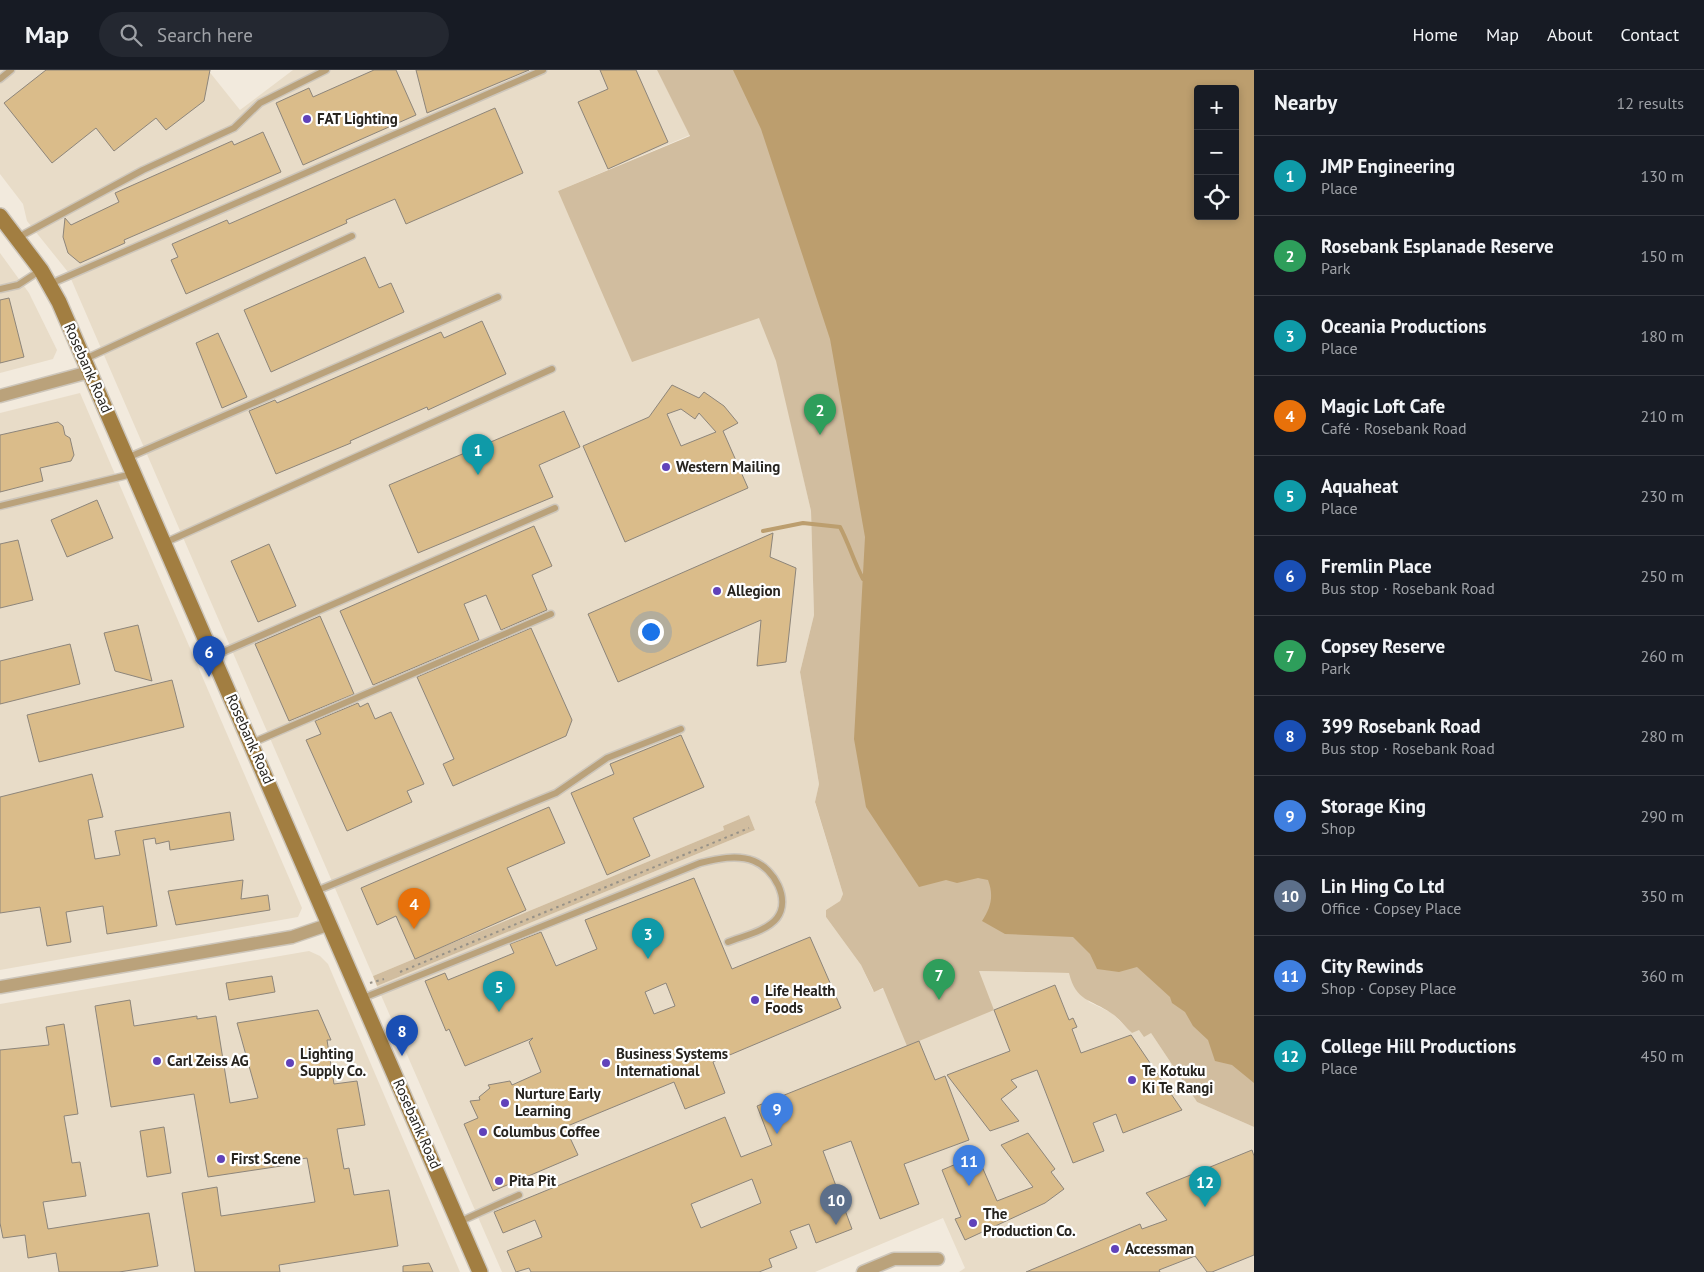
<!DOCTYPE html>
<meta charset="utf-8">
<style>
:root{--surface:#171b24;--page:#242831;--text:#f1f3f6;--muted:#9ea1a6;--line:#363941;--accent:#b0a3db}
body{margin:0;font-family:"PT Sans",sans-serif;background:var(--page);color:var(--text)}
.controls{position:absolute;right:15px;top:15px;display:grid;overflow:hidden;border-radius:5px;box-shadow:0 2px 8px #0003}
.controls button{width:45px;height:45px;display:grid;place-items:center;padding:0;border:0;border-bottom:1px solid var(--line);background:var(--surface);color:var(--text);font:25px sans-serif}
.you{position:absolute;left:650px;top:561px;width:18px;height:18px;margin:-12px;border:4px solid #fff;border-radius:50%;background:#1a73e8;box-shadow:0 0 0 8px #1a73e833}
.badge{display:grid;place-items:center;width:32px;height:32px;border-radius:50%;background:var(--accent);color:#fff;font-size:16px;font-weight:700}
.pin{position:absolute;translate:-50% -41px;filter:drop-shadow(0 1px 2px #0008)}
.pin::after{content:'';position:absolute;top:26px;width:18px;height:15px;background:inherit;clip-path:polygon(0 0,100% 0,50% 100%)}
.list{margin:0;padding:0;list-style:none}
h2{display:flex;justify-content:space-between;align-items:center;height:65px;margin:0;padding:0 20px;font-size:21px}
h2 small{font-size:16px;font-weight:400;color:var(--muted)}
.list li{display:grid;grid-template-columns:32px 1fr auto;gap:15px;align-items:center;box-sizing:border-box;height:80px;padding:0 20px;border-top:1px solid var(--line)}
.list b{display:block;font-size:19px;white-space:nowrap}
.list p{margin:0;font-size:16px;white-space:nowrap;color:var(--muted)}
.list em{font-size:16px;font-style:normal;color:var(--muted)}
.icon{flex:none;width:28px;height:28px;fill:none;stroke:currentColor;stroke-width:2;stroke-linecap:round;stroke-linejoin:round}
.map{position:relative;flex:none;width:1254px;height:1202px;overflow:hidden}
header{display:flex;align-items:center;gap:30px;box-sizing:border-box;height:70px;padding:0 25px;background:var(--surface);border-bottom:1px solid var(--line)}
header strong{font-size:24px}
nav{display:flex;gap:28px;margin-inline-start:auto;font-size:18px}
.search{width:350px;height:45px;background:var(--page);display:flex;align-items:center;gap:12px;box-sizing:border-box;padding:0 18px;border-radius:28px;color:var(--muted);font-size:19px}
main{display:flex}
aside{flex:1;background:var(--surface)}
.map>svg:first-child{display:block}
.built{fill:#e8dcc8}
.green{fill:#d1bd9f;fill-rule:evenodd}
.water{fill:#bc9e6e;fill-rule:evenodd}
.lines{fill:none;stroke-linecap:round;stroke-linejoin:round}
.stream{stroke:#bc9e6e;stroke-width:4}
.building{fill:#dabc8a;stroke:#8d857a;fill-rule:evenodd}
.service-casing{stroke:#cdc6bb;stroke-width:9}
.minor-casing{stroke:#cdc6bb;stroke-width:15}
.secondary-casing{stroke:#cdc6bb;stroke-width:18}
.path{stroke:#969187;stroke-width:2;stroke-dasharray:2.5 4;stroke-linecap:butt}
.service{stroke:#baa27b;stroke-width:6}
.minor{stroke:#baa27b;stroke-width:12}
.secondary{stroke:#a27e41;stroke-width:15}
.poi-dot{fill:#6042ba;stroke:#fff;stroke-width:2}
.labels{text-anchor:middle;stroke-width:4.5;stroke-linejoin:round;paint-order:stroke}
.poi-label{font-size:15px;font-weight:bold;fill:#27241f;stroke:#fff;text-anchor:start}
.street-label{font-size:15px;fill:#27241f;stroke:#fff}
</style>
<header>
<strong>Map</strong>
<div class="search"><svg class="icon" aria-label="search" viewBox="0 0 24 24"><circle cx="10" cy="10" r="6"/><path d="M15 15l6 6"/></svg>Search here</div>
<nav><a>Home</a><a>Map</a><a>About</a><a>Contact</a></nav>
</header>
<main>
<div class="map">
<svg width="1254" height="1202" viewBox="0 0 1254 1202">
<rect width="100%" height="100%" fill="#f2eadd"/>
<g class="built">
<polygon points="0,0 208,0 240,40 293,0 657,0 690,65 558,121 767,245 811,441 814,545 800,602 819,714 815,733 843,824 840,831 826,840 826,847 861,895 873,921 979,901 1070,903 1089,932 1112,943 1132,963 1139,959 1151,963 1197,1032 1254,1057 1254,1202 959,1202 965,1198 943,1148 815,1202 502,1202 377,916 755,760 749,745 723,756 724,760 373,906 68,202 27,151 23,134 0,104"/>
<polygon points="0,183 29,223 57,280 53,289 0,303"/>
<polygon points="80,323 302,838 298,847 0,900 0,343"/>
<polygon points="309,881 320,886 328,894 460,1202 0,1202 0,934"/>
</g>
<g class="green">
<path d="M657 0H1254V1057L1197 1032 1151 963 1144 967 1139 960 1132 963C1125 957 1119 948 1111 943 1091 929 1076 932 1069 903L979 901 994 940 907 976 883 918 874 922 861 895 826 847V840L840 831 843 824 815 732 819 714 800 602 814 545 811 441 776 291 759 248 632 292 558 121 690 66ZM1198 19H1235V146H1198Z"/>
<polygon points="749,745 755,760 377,916 373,906 724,760 723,756"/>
</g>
<path class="water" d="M733 0H1254V1013L1232 995 1215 991 1208 970 1193 956 1185 942 1172 933 1170 927 1137 897 1119 902 1097 899 1090 884 1073 867 1005 864 982 851C991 837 994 826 988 810L978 808 957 813 946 810 919 817 866 737 854 669 865 467 830 269 761 59ZM1198 19H1235V146H1198Z"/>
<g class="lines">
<path class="stream" d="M763 461 803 453 840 457C849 474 854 492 863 509"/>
</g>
<g class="building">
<polygon points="46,0 210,0 204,31 166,60 156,48 114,81 96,58 52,93 4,33"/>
<polygon points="374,0 396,0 416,45 303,95 276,33 309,18 313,27"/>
<polygon points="416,0 529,0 427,43"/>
<polygon points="600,0 636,0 668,72 608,99 578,32 608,19"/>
<polygon points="495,38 523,103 406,154 395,129 346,150 347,153 186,224 171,190 178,187 172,174 227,150 229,154"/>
<polygon points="263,62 281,102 124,170 125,173 80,193 68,183 63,167 65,148 71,155 119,132 115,123 232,71 234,75"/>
<polygon points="365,187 379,218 391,213 404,242 271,302 244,240"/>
<polygon points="9,228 24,287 0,293 0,230"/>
<polygon points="482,251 506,304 428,340 427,337 350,371 351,373 276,404 249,341 275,330 277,333 441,262 444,268"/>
<polygon points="218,263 247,327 222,338 196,273"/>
<path d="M672 315 699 328 704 322 724 336 738 353 723 361 748 418 625 472 583 376 649 347ZM681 339 695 349 699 343 716 362 681 376 667 344Z"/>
<polygon points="564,341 580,377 539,395 553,427 418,483 389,415"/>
<polygon points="58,352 63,356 65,365 70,368 74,385 71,391 40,398 43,411 0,422 0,365"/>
<polygon points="97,430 113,468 67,487 51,450"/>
<polygon points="534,456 552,496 532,505 547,540 501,560 486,525 464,534 479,570 373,615 340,541"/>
<polygon points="773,463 770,487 796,498 786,592 757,596 761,550 618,612 588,544"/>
<polygon points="18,470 33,530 0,538 0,474"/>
<polygon points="269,474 296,536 258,552 231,491"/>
<polygon points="320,546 354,624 289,651 255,574"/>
<polygon points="138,555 152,611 115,601 104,563"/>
<polygon points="531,558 572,650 566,666 453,716 443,694 454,689 417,607"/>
<polygon points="70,574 80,614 0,634 0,591"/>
<polygon points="172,610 184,657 39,692 27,645"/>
<polygon points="358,633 360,637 368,633 375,649 391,642 424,714 407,721 412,732 347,761 306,670 321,664 315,651"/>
<polygon points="681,665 704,717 633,748 650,786 607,805 571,723 614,704 610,694"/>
<polygon points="92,704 103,747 88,750 95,789 120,785 115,761 230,742 234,770 170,780 169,771 156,774 155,768 143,770 157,856 107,864 103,836 66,842 71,872 47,876 40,837 0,843 0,727"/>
<polygon points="549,737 565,773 507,798 526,840 415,889 396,846 377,855 361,818"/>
<path d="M694 808 732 899 810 867 841 938 713 992 725 1023 685 1039 674 1012 565 1057 578 1085 493 1121 464 1054 478 1048 470 1031 480 1030 479 1027 490 1018 488 1015 510 1011 512 1015 541 1002 529 972 533 968 465 996 449 959 446 961 425 911 445 903 448 910 497 890 514 883 510 874 541 862 556 896 597 879 585 850ZM666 913 675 936 654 944 645 922Z"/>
<polygon points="243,810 241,829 268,825 270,840 176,855 168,821"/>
<polygon points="272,906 275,922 229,930 226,913"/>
<polygon points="1055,915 1069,950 1073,948 1077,957 1072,959 1081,983 1131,965 1182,1040 1123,1063 1116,1044 1093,1053 1104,1081 1073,1093 1037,1000 1011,1010 1017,1017 1001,1029 1019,1051 990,1061 947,1005 1010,981 994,940"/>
<polygon points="130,930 134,956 197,946 197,949 216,946 230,1033 258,1028 237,953 318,940 331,970 327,970 334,1014 357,1011 365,1055 337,1059 344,1099 349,1098 354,1125 389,1120 398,1176 279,1195 280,1202 195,1202 182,1123 217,1117 221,1146 315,1132 307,1088 288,1091 288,1095 208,1107 194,1024 111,1037 95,936"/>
<polygon points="64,954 78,1044 64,1046 72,1093 80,1092 86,1126 43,1132 48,1159 149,1143 158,1196 119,1202 59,1202 56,1183 28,1188 25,1165 3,1168 0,1153 0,980 49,975 46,957"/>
<path d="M919 971 935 1010 945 1006 969 1070 904 1094 919 1134 880 1149 851 1071 823 1081 852 1159 816 1173 809 1154 790 1161 797 1178 769 1189 772 1197 759 1202H531L529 1198 516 1202 507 1181 542 1167 535 1150 503 1163 494 1142 725 1047 741 1087 772 1075 757 1036ZM752 1109 761 1133 701 1158 691 1134Z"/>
<polygon points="164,1057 171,1103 147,1107 140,1061"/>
<polygon points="1028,1063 1055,1099 1051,1102 1064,1119 1045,1133 965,1170 955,1149 961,1147 942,1100 977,1085 997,1131 1033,1117 1001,1075"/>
<polygon points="1252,1080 1254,1086 1254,1185 1212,1202 1207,1202 1195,1186 1159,1200 1160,1202 1026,1202 1140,1154 1142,1159 1167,1150 1146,1123"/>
<polygon points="429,1193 433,1202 403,1202 403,1196"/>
</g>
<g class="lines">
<defs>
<g id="service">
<polyline points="0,9 11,0"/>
<polyline points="17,168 143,100 234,58 260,33 326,0"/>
<polyline points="50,214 543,0"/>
<polyline points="0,219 18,215 41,200"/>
<polyline points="85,289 352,166"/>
<polyline points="127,388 498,227"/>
<polyline points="0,436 132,404"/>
<polyline points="164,473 552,299"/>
<polyline points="214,586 555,438"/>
<polyline points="252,673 551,544"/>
<polyline points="316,821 556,723 607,688 681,659"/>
<path d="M363 928 700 793C716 789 737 784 754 791 774 799 791 829 777 848 767 861 743 866 728 872"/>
<polyline points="459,1152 519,1125"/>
</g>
<g id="minor">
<polyline points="0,326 89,302"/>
<polyline points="0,917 292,867 330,854"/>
<polyline points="863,1202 894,1189 938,1189"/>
</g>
<polyline id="secondary" points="0,146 41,200 59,232 480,1202"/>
</defs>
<use href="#service" class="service-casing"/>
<use href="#minor" class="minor-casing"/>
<use href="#secondary" class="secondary-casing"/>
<g class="path">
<polyline points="400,902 749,758"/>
<polyline points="370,913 384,909"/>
</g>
<use href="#service" class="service"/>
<use href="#minor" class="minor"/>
<use href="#secondary" class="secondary"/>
</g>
<g class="poi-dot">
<circle cx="307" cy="49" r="5"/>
<circle cx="666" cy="397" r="5"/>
<circle cx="717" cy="521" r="5"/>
<circle cx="755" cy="930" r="5"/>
<circle cx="157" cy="991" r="5"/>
<circle cx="290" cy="993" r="5"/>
<circle cx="606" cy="993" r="5"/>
<circle cx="1132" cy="1010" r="5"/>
<circle cx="505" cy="1033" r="5"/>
<circle cx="483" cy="1062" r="5"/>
<circle cx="221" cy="1089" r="5"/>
<circle cx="499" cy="1111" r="5"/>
<circle cx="973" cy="1153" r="5"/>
<circle cx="1115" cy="1179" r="5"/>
</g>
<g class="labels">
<g class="poi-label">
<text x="317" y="54">FAT Lighting</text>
<text x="676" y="402">Western Mailing</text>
<text x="727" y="526">Allegion</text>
<text x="765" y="926">Life Health<tspan x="765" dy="17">Foods</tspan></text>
<text x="300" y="989">Lighting<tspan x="300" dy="17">Supply Co.</tspan></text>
<text x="616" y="989">Business Systems<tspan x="616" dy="17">International</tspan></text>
<text x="167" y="996">Carl Zeiss AG</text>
<text x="1142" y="1006">Te Kotuku<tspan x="1142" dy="17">Ki Te Rangi</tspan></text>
<text x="515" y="1029">Nurture Early<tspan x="515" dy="17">Learning</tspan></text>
<text x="493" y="1067">Columbus Coffee</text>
<text x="231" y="1094">First Scene</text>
<text x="509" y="1116">Pita Pit</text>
<text x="983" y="1149">The<tspan x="983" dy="17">Production Co.</tspan></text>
<text x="1125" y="1184">Accessman</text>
</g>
<g class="street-label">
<text transform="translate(88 298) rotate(66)" y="5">Rosebank Road</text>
<text transform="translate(250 669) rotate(66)" y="5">Rosebank Road</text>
<text transform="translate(417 1054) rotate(66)" y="5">Rosebank Road</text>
</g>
</g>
</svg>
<div class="controls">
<button>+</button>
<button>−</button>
<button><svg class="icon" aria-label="locate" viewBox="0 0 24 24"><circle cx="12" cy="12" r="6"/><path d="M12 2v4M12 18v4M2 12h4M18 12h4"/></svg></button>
</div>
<div class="you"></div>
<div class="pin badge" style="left:478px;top:405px;background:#0f9aa8">1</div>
<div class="pin badge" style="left:820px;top:365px;background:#2e9e5b">2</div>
<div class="pin badge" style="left:648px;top:889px;background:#0f9aa8">3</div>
<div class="pin badge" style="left:414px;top:859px;background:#e8710a">4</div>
<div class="pin badge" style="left:499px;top:942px;background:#0f9aa8">5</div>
<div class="pin badge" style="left:209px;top:607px;background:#1a4fb4">6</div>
<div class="pin badge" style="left:939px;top:930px;background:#2e9e5b">7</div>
<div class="pin badge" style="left:402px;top:986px;background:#1a4fb4">8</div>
<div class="pin badge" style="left:777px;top:1064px;background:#3f7fe0">9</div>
<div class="pin badge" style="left:836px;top:1155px;background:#5c6f8a">10</div>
<div class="pin badge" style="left:969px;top:1116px;background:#3f7fe0">11</div>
<div class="pin badge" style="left:1205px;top:1137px;background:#0f9aa8">12</div>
</div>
<aside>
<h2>Nearby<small>12 results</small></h2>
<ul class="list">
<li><span class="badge" style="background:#0f9aa8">1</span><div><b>JMP Engineering</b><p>Place</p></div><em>130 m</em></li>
<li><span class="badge" style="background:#2e9e5b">2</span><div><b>Rosebank Esplanade Reserve</b><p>Park</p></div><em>150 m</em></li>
<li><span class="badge" style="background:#0f9aa8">3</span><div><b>Oceania Productions</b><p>Place</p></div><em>180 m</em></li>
<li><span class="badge" style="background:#e8710a">4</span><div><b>Magic Loft Cafe</b><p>Café · Rosebank Road</p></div><em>210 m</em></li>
<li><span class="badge" style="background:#0f9aa8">5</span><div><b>Aquaheat</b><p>Place</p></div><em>230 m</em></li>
<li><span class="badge" style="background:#1a4fb4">6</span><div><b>Fremlin Place</b><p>Bus stop · Rosebank Road</p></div><em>250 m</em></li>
<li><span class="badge" style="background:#2e9e5b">7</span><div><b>Copsey Reserve</b><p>Park</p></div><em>260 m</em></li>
<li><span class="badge" style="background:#1a4fb4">8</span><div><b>399 Rosebank Road</b><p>Bus stop · Rosebank Road</p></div><em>280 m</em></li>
<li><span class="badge" style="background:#3f7fe0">9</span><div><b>Storage King</b><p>Shop</p></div><em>290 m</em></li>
<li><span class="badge" style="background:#5c6f8a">10</span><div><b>Lin Hing Co Ltd</b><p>Office · Copsey Place</p></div><em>350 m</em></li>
<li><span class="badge" style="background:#3f7fe0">11</span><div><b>City Rewinds</b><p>Shop · Copsey Place</p></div><em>360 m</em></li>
<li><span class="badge" style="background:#0f9aa8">12</span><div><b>College Hill Productions</b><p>Place</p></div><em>450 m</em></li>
</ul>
</aside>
</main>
